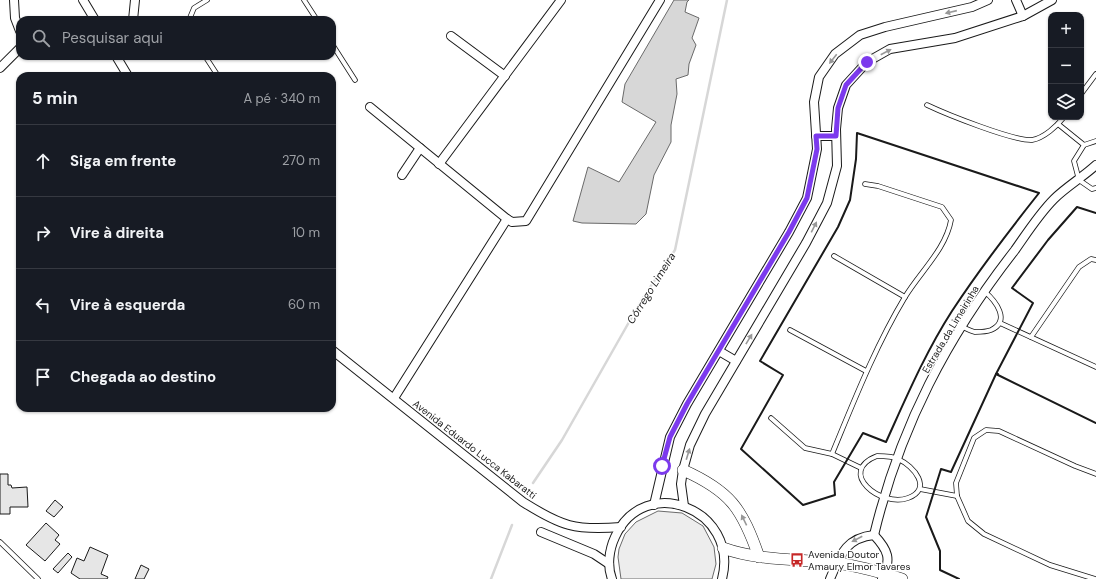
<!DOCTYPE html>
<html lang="pt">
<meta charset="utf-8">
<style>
:root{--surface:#171b24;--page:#20242c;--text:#f1f3f6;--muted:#9ea1a6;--line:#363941}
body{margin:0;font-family:"DM Sans",sans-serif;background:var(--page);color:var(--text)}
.controls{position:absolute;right:12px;top:12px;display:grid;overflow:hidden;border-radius:8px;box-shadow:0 1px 3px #0004}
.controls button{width:36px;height:36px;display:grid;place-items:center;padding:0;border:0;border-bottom:1px solid var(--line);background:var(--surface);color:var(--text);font:20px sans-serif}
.stop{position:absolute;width:12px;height:12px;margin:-9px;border:3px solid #7c3aed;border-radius:50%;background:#fff}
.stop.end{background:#7c3aed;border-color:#fff;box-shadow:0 1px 4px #0008}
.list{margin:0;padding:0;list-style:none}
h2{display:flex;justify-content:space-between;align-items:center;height:52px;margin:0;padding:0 16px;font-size:17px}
h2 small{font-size:13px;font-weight:400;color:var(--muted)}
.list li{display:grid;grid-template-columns:26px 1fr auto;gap:12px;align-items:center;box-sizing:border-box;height:72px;padding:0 16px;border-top:1px solid var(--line)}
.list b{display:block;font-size:15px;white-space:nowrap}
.list em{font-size:13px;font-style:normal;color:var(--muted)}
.icon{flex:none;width:22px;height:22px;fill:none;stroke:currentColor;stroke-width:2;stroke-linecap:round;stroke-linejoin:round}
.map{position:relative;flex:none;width:1096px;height:579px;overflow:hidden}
.search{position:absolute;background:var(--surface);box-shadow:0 1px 3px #0004;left:16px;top:16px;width:320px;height:44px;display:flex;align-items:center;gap:10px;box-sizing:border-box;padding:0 14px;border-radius:12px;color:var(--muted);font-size:15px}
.panel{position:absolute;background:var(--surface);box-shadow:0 1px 3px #0004;left:16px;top:72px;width:320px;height:340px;border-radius:12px}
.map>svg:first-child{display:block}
.built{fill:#ededed;stroke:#6a6a6a}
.water{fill:#d7d7d7;stroke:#6a6a6a}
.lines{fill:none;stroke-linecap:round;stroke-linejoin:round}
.stream{stroke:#d7d7d7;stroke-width:2.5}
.building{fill:#e6e6e6;stroke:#1a1a1a}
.lane-casing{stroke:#1a1a1a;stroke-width:5.5}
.street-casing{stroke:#1a1a1a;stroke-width:10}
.secondary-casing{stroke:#1a1a1a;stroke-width:12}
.lane{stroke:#fff;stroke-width:4}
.street{stroke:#fff;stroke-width:8}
.secondary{stroke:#fff;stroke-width:11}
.wall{stroke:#1a1a1a;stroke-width:2}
.oneway{fill:#989898}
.route{stroke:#7c3aed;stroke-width:5}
.labels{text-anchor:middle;stroke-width:3;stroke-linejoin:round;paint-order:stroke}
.street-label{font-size:10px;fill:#1a1a1a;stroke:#fff}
.poi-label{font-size:10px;fill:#1a1a1a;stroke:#fff;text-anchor:start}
.water-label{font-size:11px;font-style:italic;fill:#1a1a1a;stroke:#fff}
</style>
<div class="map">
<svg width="1096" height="579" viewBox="0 0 1096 579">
<rect width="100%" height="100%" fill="#fff"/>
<polygon class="built" points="658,511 682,513 703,526 714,547 716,564 712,579 621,579 618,557 619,549 625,534 636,522"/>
<polygon class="water" points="674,0 689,0 687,2 685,12 699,18 692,38 696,45 689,64 688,75 676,79 677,94 671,125 671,142 654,175 646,214 636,224 582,223 573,221 588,167 619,182 656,122 622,102 625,84"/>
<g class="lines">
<g class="stream">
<polyline points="533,483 562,440 641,301 675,250 727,0"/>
<polyline points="491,579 512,525"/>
</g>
</g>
<g class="building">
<polygon points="0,474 8,474 8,485 11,485 12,488 27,487 28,507 10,507 10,514 0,514"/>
<polygon points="55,500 63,507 54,517 46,511"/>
<polygon points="46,523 59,535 55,540 60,544 45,561 26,545"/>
<polygon points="90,547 108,555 101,574 108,577 107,579 80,579 71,573 77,558 84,561"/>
<polygon points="68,553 72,557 58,573 53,569"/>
<polygon points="141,565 149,569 144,579 135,579"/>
</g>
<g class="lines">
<defs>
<g id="lane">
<polyline points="304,0 317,20"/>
<polyline points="189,20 194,8 207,0"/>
<polyline points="332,44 355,80"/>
<polyline points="205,56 218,76"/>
<polyline points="1081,94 1096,74"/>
<path d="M927 105C946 114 1013 141 1032 140 1044 138 1057 126 1064 117"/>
<polyline points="1058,124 1084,145"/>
<polyline points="1096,141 1084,145 1074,161 1079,180 1092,189 1096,188"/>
<polyline points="834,256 905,297"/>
<polyline points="1000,323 1096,367"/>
<path d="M961 326C965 328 970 331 975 332 980 332 986 332 991 330 1011 321 996 301 984 291"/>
<polyline points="790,330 866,371"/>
<polyline points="1031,337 1079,267 1091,259 1096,260"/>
<polyline points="771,418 805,448 832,454 861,468"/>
<path d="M832 454C854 401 875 347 905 297 920 272 946 249 951 220L942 207 878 186 865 184"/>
<path d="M877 456C883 456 892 456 898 459 914 466 933 489 908 498 881 508 836 472 877 456Z"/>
<polyline points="920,489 957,496"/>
<polyline points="0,542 38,579"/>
<polyline points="1095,579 1050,565 984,534 968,521 957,496 956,483 974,438 986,430 999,431 1075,466 1096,474"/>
</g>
<g id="street">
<polyline points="14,0 15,18 20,31"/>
<polyline points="83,0 95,20"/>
<polyline points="1016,0 1023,16"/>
<polyline points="133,20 135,0"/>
<polyline points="451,36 505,76"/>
<polyline points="116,56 128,76"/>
<polyline points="0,68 20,48"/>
<polyline points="370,107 507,219 512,222 526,221 660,0"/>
<polyline points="816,136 836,136"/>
<polyline points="439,164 561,0"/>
<polyline points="402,175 420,148"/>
<path d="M332 350 523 502C561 526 575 531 621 527"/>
<polyline points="719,351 736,361"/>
<polyline points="394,398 507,219"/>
<polyline points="654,505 670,437 687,404 789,232 807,198 817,149 814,102 819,77 835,54 860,35 885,27 972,7 988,0"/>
<polyline points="684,506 681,484 683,470 690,445 705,414 806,243 827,203 837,166 836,129 838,108 846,85 867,62 890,49 955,38 1023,16 1052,0"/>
<polyline points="541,532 594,554 609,564"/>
<path d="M874 535C900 427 947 337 1015 250 1027 233 1039 214 1054 199 1066 187 1083 177 1096 165"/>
<path d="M612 579C607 566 609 550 615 537 644 472 740 509 722 579"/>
<path d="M830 579C840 556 845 538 874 535 888 550 892 559 882 579"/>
</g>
<g id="secondary">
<path d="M683 470C730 491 742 508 759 557"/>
<path d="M723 548C759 561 799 559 836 563 859 566 880 572 902 579"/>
</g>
</defs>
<use href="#lane" class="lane-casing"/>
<use href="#street" class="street-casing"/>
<use href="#secondary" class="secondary-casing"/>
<use href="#lane" class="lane"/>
<use href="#street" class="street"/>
<use href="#secondary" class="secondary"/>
<g class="wall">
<path d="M857 133 1039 193C1008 232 979 270 952 311 925 353 906 398 886 442L863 433 834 482 835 495 803 505 741 449 783 375 760 361 838 227 850 200 856 159Z"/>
<polyline points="998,374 996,374 1033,303 1012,288 1048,240 1077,207 1096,213"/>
<polyline points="959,579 940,570 940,551 926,517 941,469 951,472 996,374 1096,423"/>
</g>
</g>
<defs><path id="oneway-solid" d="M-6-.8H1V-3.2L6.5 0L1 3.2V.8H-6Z"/></defs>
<g class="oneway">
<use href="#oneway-solid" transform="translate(951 12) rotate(167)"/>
<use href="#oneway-solid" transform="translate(886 52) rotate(-28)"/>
<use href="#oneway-solid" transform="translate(833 59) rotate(128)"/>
<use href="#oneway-solid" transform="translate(814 227) rotate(-63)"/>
<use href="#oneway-solid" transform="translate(749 339) rotate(-59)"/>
<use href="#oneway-solid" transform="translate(688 454) rotate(-73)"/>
<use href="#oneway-solid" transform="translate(744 520) rotate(-116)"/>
<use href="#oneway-solid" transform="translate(857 539) rotate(152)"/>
</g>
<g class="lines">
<polyline class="route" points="662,466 670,437 687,404 789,232 807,198 817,149 816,136 836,136 838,108 846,85 867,62"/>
</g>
<defs>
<symbol id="bus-bare" viewBox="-9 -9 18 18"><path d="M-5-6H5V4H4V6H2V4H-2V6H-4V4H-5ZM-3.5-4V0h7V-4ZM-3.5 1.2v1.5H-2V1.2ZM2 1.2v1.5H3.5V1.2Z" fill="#c62828" stroke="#fff" stroke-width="2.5" paint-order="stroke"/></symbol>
</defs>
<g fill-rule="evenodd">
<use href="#bus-bare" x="787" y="550" width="20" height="20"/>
</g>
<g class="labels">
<g class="street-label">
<text transform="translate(950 329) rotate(-59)" y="4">Estrada da Limeirinha</text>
<text transform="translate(475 449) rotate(38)" y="4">Avenida Eduardo Lucca Kabaratti</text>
</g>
<g class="poi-label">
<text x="808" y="558">Avenida Doutor<tspan x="808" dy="12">Amaury Elmor Tavares</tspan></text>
</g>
<g class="water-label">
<text transform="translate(651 288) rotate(-58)" y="4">Córrego Limeira</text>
</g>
</g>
</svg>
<div class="controls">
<button>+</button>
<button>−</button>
<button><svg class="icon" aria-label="layers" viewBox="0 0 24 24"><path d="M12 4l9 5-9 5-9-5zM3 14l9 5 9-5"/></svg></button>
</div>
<div class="stop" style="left:662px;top:466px"></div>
<div class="stop end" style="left:867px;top:62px"></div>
<div class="search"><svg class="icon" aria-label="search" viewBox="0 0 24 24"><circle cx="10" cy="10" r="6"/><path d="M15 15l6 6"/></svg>Pesquisar aqui</div>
<section class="panel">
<h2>5 min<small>A pé · 340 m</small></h2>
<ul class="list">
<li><svg class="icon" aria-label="ahead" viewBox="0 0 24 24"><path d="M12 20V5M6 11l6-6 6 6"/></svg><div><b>Siga em frente</b></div><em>270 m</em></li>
<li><svg class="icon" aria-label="right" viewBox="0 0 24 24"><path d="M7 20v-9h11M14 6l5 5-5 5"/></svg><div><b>Vire à direita</b></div><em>10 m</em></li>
<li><svg class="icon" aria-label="left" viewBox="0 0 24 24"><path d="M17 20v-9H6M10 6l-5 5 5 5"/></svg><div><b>Vire à esquerda</b></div><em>60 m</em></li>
<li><svg class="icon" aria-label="arrive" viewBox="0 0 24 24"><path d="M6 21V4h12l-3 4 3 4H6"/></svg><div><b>Chegada ao destino</b></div></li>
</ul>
</section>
</div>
